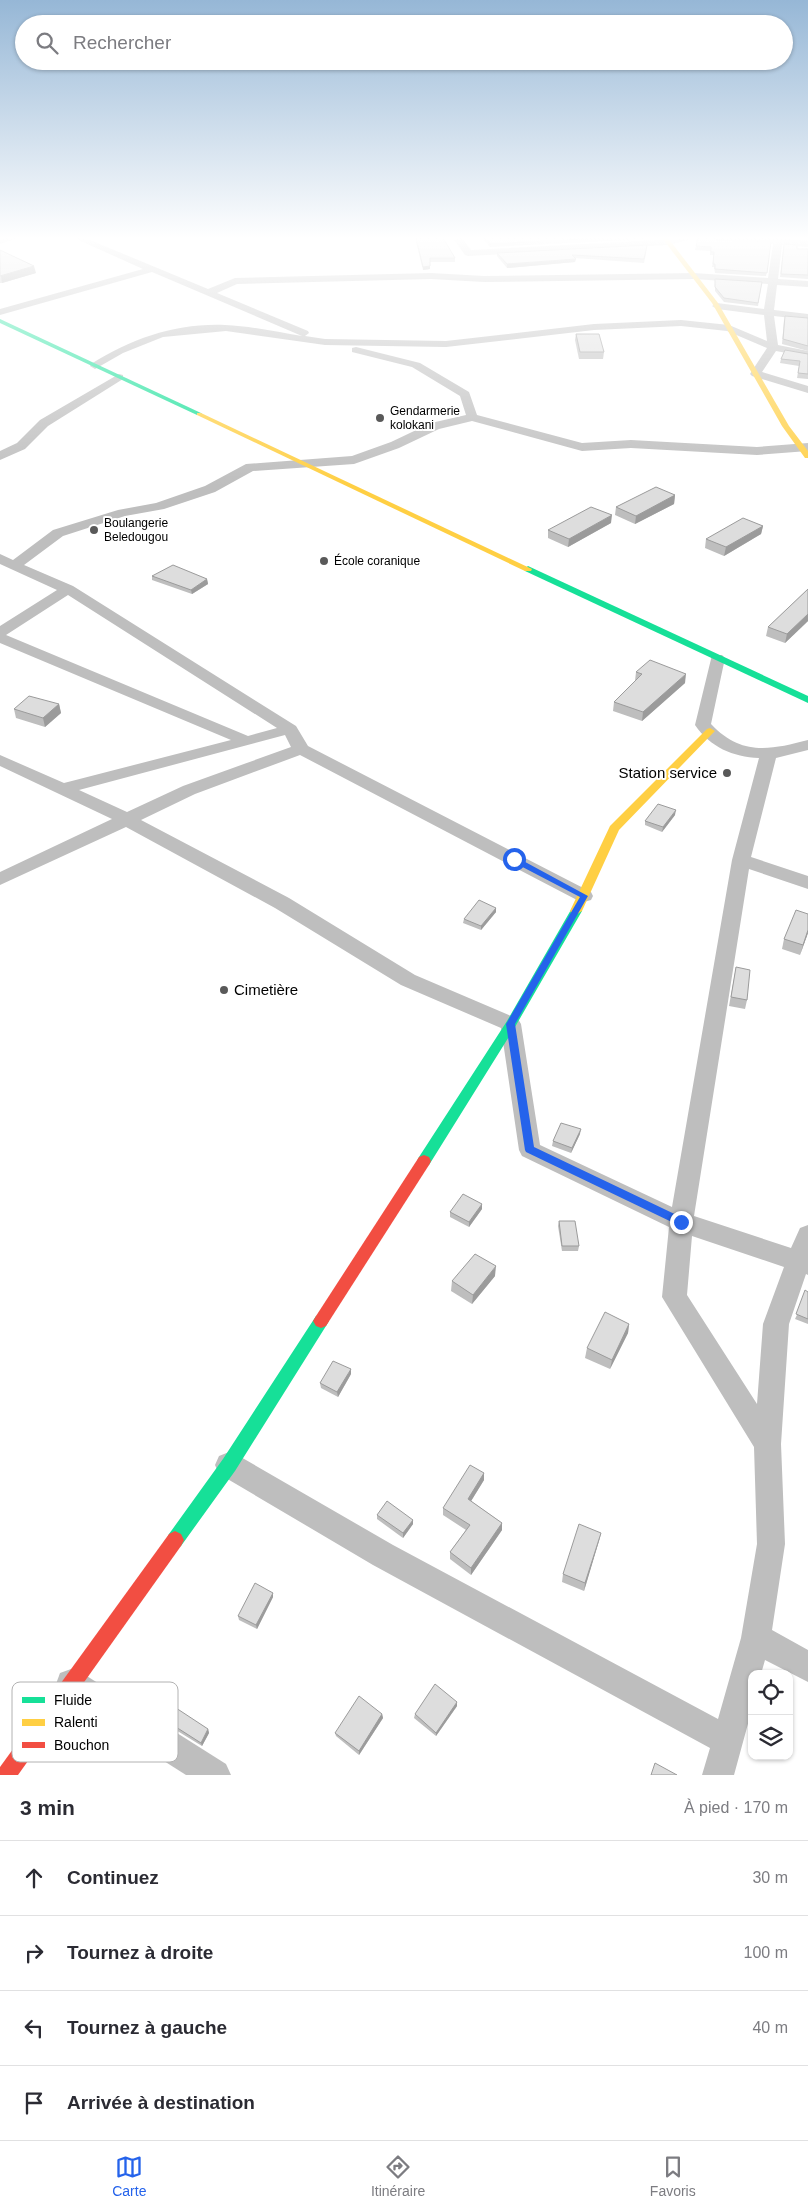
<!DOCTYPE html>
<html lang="fr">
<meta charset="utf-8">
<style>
:root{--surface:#fff;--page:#f2f2f3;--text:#2b2b33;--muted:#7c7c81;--line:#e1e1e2;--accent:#2563eb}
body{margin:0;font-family:Arial,sans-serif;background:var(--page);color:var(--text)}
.controls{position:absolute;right:15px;bottom:15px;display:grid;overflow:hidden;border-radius:10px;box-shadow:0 1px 4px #0004}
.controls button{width:45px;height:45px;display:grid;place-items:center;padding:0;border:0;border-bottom:1px solid var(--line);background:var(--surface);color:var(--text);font:25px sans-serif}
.stop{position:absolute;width:15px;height:15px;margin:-11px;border:4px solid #2563eb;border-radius:50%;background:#fff}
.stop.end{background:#2563eb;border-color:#fff;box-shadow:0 1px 5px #0008}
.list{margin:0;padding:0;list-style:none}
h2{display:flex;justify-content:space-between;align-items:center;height:65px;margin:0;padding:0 20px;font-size:21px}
h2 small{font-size:16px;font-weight:400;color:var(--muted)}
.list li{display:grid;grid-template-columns:32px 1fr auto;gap:15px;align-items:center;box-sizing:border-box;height:75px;padding:0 20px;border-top:1px solid var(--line)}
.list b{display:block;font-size:19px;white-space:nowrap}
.list em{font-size:16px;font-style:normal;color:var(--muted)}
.icon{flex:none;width:28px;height:28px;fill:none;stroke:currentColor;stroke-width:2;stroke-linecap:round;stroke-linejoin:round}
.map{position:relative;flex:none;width:808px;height:1775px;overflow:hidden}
.search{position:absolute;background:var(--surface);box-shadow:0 1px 4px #0004;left:15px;right:15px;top:15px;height:55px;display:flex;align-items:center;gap:12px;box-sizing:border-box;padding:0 18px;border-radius:28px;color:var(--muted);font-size:19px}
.sheet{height:365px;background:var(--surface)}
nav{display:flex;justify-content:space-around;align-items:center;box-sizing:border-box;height:70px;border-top:1px solid var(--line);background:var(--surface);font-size:14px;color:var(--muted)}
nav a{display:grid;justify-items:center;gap:2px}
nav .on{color:var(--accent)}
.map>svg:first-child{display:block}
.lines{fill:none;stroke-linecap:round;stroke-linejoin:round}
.street{fill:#bebebe;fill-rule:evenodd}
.fast{fill:#16e098;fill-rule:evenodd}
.slow{fill:#ffcf43;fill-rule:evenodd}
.jam{fill:#f24e42;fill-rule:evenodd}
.wall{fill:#bebebe}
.shaded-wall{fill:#9b9b9b}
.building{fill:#ddd;stroke:#9b9b9b}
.route{fill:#2563eb}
.poi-dot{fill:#595959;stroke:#fff;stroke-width:2}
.labels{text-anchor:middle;stroke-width:4;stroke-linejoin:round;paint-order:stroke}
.far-poi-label{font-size:12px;fill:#000;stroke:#fff;text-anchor:start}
.poi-label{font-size:15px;fill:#000;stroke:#fff;text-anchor:end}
.key{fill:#fff;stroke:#b2b2b2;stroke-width:1}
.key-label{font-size:14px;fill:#000}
</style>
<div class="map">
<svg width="808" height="1775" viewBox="0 0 808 1775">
<rect width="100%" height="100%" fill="#fff"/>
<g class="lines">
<g class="street">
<polygon points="0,238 18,238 0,244"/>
<path d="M74 238H85L208 289 235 278 431 273 484 276 694 273 768 278 773 244 717 241 713 238H782L808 241V247L782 245 778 279 808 281V287L777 285 774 310 808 314V320L774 316 778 345 808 351V357L776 351 762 372 808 386V393L752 376 750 374 767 348 727 331 681 326 594 330 446 347 325 345 226 331 163 337 123 353 95 369 90 366 91 364C133 338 176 323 225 325 251 326 277 332 302 336L152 272 0 315V309L143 269ZM431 279 484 282 694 279 768 284 764 309 717 303 712 306 717 309 764 315 767 341 729 325 681 320 594 324 446 341 325 339 305 336 309 333 308 331 217 293 237 284Z"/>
<polygon points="453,238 462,238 471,250 696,238 668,245 468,256 465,255"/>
<path d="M356 347 420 363 469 392 477 415 582 443 631 440 757 447 808 443V451L757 455 631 448 582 451 472 421 439 429 399 448 354 464 253 471 215 492 164 509 125 516 63 536 24 565 73 586 296 726 308 746 591 892 593 896 591 900 584 902 577 900 300 755 195 794 141 820 289 898 415 975 518 1019 521 1024 540 1145 672 1207 732 860 759 758C733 757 710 747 695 725L712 655H722L725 658 711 724C741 756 770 750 808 740V750L776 758 751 857 808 876V889L749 869 694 1216 791 1248 800 1228 808 1225V1275L806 1274 789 1324 781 1444 785 1544 772 1630 808 1650V1682L765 1660 761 1674H752V1709L734 1775H702L710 1748 373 1565 219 1474 215 1465 219 1456 229 1452 239 1456 393 1545 718 1719 741 1638 757 1544 754 1447 662 1297 669 1227 522 1156 519 1150 501 1028 401 985 275 908 126 827 0 885V872L112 819 0 766V755L64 783 231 740 0 643V626L57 590 0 564V554L13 560 53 530 118 510 156 503 205 486 246 464 352 456 391 442 431 423 466 415 460 396 412 367 352 352V348ZM68 595 277 728 248 736 6 635ZM285 735 291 747 183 786 127 812 79 790ZM692 1236 784 1267 763 1324 757 1404 687 1295Z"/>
<polygon points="119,374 123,375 123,379 48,426 25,449 0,460 0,451 17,443 40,420"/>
<polygon points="71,1669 82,1673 226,1764 231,1775 186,1775 60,1695 56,1684 60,1673"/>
</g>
<g class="fast">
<polygon points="0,319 201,413 202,414 197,415 0,323"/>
<polygon points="528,566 808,696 808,703 525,571 524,569"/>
<polygon points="576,907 582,911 515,1027 429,1165 424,1167 419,1165 417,1161 419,1157 507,1021 572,908"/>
<polygon points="321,1314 326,1316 329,1321 326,1326 235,1471 181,1546 175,1549 169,1546 166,1540 169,1534 223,1459 316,1316"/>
</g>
<g class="slow">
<polygon points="662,238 668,238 718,303 789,426 808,451 808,458 805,458 782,426 712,303"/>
<polygon points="197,413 201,413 532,569 531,571 525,571 197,415"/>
<polygon points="710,728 715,731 713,733 619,830 582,911 576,915 572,914 570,911 610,826 707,729"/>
</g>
<g class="jam">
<polygon points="424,1155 429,1157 431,1161 429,1165 326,1326 321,1328 316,1326 313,1321 316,1316 419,1157"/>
<polygon points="175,1531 181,1534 184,1540 181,1546 18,1775 0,1775 0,1767 169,1534"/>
</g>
</g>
<g class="wall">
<polygon points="415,238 443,238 455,258 455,262 430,262 430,269 423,270"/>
<polygon points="482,238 649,238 649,239 490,247"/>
<polygon points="717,240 771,242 766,276 715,273 714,267 712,267 714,255 710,255 710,251 695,250 696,246"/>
<polygon points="784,244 797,249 808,249 808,279 780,277"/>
<polygon points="647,248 644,263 575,258 575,262 507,268 497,256 497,253"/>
<polygon points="0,250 36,273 2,283 0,283"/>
<polygon points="715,279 762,282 758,306 724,302 715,291"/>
<polygon points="808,318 808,351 782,344 784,320"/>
<polygon points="576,334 604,352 603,359 579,359 575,340"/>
<polygon points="808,354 808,379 797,378 799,366 780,363 781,359"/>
<polygon points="675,495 674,504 635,524 615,515 616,507"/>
<polygon points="611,523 568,547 548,538 548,530"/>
<polygon points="763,526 761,534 724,556 705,548 706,539"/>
<polygon points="152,576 207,579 208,584 192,594 152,580"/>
<polygon points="808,589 808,621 785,643 766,636 768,627"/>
<polygon points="636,672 685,683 642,721 613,711 614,702 635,681"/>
<polygon points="59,704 61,713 45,727 16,718 14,709"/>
<polygon points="675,815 662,832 645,825 645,821"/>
<polygon points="496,908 496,912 481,930 463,923 464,919"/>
<polygon points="808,914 808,933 800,955 782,949 784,939"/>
<polygon points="736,967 747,1000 745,1009 729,1006"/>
<polygon points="580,1134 571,1153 552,1146 553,1141"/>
<polygon points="482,1209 469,1227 450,1217 450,1212"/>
<polygon points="559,1221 579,1246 578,1251 562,1251 558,1226"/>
<polygon points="495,1276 472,1304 451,1291 452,1281"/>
<polygon points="808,1292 808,1324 795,1319"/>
<polygon points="629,1324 628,1333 610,1369 585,1358 587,1348"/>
<polygon points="351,1374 338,1397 321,1388 320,1383"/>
<polygon points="484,1473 484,1480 471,1501 502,1523 502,1530 471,1575 450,1559 450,1552 466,1530 443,1515 443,1508"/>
<polygon points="377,1515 413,1520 413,1524 403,1538 377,1519"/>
<polygon points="601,1533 584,1591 562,1582 563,1574"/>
<polygon points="273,1593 273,1597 257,1629 239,1620 238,1616"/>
<polygon points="457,1706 436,1736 414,1718 415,1714"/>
<polygon points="382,1714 383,1718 359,1755 336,1736 335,1733"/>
<polygon points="165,1720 208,1729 209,1733 202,1746 166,1724"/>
</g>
<g class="shaded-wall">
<polygon points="576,259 575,262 507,268 507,264"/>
<polygon points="34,266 36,273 2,283 1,276"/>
<polygon points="430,266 430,269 423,270 423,267"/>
<polygon points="675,495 674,504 635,524 636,516"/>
<polygon points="612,515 611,523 568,547 569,539"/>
<polygon points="763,526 761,534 724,556 726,547"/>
<polygon points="207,579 208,584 192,594 191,590"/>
<polygon points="808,614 808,621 785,643 787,634"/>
<polygon points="686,674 685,683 642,721 643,712"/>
<polygon points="59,704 61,713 45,727 43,718"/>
<polygon points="676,810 675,815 662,832 663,827"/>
<polygon points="496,908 496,912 481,930 481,926"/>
<polygon points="808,930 808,933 800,955 803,945"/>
<polygon points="581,1129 580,1134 571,1153 572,1148"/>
<polygon points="482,1204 482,1209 469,1227 469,1222"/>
<polygon points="496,1266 495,1276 472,1304 473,1295"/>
<polygon points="629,1324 628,1333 610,1369 612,1360"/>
<polygon points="351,1369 351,1374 338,1397 337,1392"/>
<polygon points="484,1473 484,1480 468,1506 468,1499"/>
<polygon points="413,1520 413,1524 403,1538 403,1533"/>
<polygon points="502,1523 502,1530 471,1575 471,1568"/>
<polygon points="601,1533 599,1541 584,1591 585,1583"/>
<polygon points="273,1593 273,1597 257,1629 256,1625"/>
<polygon points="457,1702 457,1706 436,1736 436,1733"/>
<polygon points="382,1714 383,1718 359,1755 359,1751"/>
<polygon points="208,1729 209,1733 202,1746 201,1743"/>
</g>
<g class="building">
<polygon points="416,238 443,238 455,258 430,258 430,266 423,267"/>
<polygon points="485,238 601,238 490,244"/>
<polygon points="698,238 715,238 717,240 771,242 767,273 715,269 715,264 713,264 714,252 711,252 711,247 696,246"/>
<polygon points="784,244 797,245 797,249 808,249 808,275 781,274"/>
<polygon points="647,245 644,259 572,255 576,259 507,264 497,253"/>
<polygon points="0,250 34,266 0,276"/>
<polygon points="715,279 762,282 758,303 724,298 715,287"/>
<polygon points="785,316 808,318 808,346 783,339"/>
<polygon points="576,334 599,334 604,352 580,352"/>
<polygon points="785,350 808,354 808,374 798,373 800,361 781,359"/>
<polygon points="656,487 675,495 636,516 616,507"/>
<polygon points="591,507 612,515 569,539 548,530"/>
<polygon points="743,518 763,526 726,547 706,539"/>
<polygon points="173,565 207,579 191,590 152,576"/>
<polygon points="808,589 808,614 787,634 768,627"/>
<polygon points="650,660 686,674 643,712 614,702 642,674 636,672"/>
<polygon points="29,696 59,704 43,718 14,709"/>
<polygon points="658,804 676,810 663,827 645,821"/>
<polygon points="479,900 496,908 481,926 464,919"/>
<polygon points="796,910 808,914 808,930 803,945 784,939"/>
<polygon points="736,967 750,970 747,1000 731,997"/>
<polygon points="561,1123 581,1129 572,1148 553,1141"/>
<polygon points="463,1194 482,1204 469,1222 450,1212"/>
<polygon points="559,1221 575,1221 579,1246 562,1246"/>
<polygon points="475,1254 496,1266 473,1295 452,1281"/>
<polygon points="805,1290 808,1292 808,1319 796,1314"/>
<polygon points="605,1312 629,1324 612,1360 587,1348"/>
<polygon points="333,1361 351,1369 337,1392 320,1383"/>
<polygon points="470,1465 484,1473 468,1499 502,1523 471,1568 450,1552 470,1525 443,1508"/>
<polygon points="387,1501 413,1520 403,1533 377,1515"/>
<polygon points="579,1524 601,1533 585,1583 563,1574"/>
<polygon points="255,1583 273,1593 256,1625 238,1616"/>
<polygon points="435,1684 457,1702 436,1733 415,1714"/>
<polygon points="359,1696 382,1714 359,1751 335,1733"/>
<polygon points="173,1706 208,1729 201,1743 165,1720"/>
<polygon points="655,1763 677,1775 651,1775"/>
</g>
<linearGradient id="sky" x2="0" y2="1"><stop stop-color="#96b7d6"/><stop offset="0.49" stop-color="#fff"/><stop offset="1" stop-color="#fff" stop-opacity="0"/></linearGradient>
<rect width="808" height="486" fill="url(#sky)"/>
<polygon class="route" points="511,857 516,857 588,896 515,1024 534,1147 685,1219 685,1225 678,1225 526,1152 525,1150 506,1024 580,897 511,861"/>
<g class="poi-dot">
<circle cx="380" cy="418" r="5"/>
<circle cx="94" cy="530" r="5"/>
<circle cx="324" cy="561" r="5"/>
<circle cx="727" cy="773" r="5"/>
<circle cx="224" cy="990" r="5"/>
</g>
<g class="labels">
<g class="far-poi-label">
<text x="390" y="415">Gendarmerie<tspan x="390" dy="14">kolokani</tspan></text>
<text x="104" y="527">Boulangerie<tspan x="104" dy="14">Beledougou</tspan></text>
<text x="334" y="565">École coranique</text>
</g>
<g class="poi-label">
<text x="717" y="778">Station service</text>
<text x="234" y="995" text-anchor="start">Cimetière</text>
</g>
</g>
<rect x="12" y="1682" width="166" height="80" rx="8" class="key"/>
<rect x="22" y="1697" width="23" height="6" fill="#16e098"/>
<rect x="22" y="1719" width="23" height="7" fill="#ffcf43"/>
<rect x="22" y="1742" width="23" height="6" fill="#f24e42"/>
<g class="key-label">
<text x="54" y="1705">Fluide</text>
<text x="54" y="1727">Ralenti</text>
<text x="54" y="1750">Bouchon</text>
</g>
</svg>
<div class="controls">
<button><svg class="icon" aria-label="locate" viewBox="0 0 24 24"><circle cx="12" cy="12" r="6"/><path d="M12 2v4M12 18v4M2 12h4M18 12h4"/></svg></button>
<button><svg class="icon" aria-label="layers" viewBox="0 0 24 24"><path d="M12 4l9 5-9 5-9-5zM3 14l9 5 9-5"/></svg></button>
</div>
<div class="stop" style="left:514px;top:859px"></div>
<div class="stop end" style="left:681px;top:1222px"></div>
<div class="search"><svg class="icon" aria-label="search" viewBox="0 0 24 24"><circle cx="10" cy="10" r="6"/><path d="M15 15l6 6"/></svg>Rechercher</div>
</div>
<section class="sheet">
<h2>3 min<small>À pied · 170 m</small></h2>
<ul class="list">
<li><svg class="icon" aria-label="ahead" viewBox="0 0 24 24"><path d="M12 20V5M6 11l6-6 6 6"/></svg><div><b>Continuez</b></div><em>30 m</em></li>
<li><svg class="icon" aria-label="right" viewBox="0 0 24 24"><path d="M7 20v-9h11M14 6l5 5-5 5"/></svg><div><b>Tournez à droite</b></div><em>100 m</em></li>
<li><svg class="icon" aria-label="left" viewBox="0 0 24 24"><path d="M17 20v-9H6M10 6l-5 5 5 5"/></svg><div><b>Tournez à gauche</b></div><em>40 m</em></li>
<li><svg class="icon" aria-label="arrive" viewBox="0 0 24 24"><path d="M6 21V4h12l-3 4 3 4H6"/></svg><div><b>Arrivée à destination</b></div></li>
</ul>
</section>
<nav>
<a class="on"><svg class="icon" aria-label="map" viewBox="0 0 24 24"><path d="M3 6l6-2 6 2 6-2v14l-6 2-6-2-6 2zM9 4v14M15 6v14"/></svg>Carte</a>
<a><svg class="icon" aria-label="directions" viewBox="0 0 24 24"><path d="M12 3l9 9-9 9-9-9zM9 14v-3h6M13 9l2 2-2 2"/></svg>Itinéraire</a>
<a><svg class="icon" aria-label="saved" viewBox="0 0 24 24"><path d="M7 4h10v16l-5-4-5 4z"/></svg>Favoris</a>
</nav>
